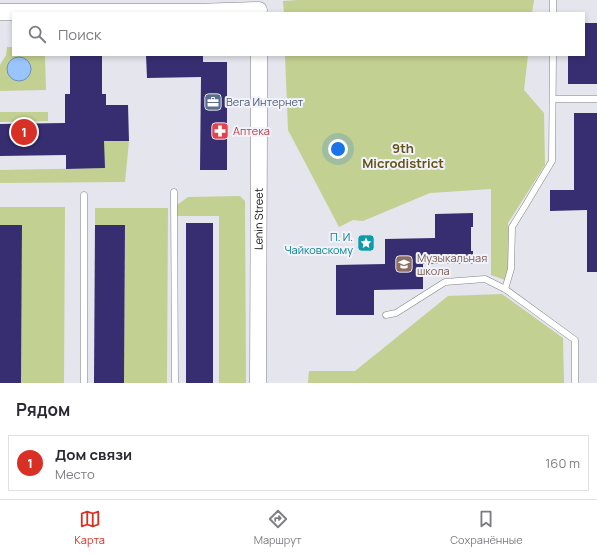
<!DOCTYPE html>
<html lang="ru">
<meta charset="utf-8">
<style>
:root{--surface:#fff;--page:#f2f2f3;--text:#2b2b33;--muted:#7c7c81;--line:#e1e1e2;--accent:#d93025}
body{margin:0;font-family:Manrope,sans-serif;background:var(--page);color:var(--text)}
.you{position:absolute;left:338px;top:149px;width:14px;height:14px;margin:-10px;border:3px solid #fff;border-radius:50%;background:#1a73e8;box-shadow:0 0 0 6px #1a73e833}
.badge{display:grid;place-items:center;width:26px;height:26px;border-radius:50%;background:var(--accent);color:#fff;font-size:13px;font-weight:700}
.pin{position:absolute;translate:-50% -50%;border:2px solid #fff;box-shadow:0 1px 4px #0006}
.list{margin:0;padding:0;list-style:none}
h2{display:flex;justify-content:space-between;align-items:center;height:52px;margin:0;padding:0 16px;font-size:17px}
h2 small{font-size:13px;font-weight:400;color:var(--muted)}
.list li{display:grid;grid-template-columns:26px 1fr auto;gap:12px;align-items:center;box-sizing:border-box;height:56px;margin:0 8px 8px;padding:0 8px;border:1px solid var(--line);border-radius:0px}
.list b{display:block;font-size:15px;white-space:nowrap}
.list p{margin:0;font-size:13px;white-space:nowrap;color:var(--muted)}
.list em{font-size:13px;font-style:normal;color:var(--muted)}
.icon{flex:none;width:22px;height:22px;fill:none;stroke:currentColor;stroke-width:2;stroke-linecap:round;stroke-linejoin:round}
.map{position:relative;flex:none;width:597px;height:383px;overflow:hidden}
.search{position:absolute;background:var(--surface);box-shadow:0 2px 6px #0003;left:12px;right:12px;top:12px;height:44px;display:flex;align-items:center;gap:10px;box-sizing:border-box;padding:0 14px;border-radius:0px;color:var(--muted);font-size:15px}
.sheet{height:116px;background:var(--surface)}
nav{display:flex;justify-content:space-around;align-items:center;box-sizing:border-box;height:56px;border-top:1px solid var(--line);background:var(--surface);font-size:11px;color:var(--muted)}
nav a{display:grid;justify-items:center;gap:2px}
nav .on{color:var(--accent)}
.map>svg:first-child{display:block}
.green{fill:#c2d091}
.water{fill:#9ac5fc;stroke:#708eb6}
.building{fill:#372d71}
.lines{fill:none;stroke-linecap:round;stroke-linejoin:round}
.service-casing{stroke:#83838a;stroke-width:7}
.tertiary-casing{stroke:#83838a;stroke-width:17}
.service{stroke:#fff;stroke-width:6}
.tertiary{stroke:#fff;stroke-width:16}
.labels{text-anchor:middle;stroke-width:4;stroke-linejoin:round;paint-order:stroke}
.service-label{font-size:11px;fill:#4e5e75;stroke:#f2f2fa;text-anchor:start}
.health-label{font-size:11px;fill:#be3a42;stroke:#f2f2fa;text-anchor:start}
.street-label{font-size:11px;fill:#0e0e11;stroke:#f2f2fa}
.culture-label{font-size:11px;fill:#0d838f;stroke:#f2f2fa;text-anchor:end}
.education-label{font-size:11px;fill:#785e54;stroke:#f2f2fa;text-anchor:start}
.quarter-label{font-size:13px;font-weight:bold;fill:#625316;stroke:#f2f2fa}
</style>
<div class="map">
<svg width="597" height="383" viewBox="0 0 597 383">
<rect width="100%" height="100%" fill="#e5e5ed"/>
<g class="green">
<polygon points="299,0 534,0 532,13 284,13 283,1"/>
<polygon points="7,47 13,47 13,55 45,55 46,90 0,91 0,65 6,55"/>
<polygon points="285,55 528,55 524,90 544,113 545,165 508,223 510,261 505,280 491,275 491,189 430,193 363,221 353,220 339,227 288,130"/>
<polygon points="0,112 48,112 48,121 0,122"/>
<polygon points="104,141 129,141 125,182 0,183 0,170 104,168"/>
<polygon points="240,196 245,201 246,383 219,383 219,216 177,216 177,205 188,197"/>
<polygon points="0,207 65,207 64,383 21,383 22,225 0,225"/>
<polygon points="95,208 168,208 167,383 124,383 125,226 95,225"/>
<polygon points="502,294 563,338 564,383 308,383 309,371 355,371 448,296"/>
</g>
<circle class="water" cx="19" cy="69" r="12"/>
<g class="building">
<polygon points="584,23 597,23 597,84 568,84 568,55 584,55"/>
<polygon points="70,55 102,55 102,94 106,94 106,105 128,105 129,141 104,141 105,168 66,169 66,155 0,156 0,124 65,123 65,94 70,94"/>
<polygon points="146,55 203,55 203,62 227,62 227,170 200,170 201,77 147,78"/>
<polygon points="574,113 597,113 597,272 587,272 587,210 550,211 550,190 574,190"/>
<polygon points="473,213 473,227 471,227 471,251 473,251 473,264 423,264 423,289 374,290 374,315 336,315 336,265 385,264 385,239 435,238 435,214"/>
<rect x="186" y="223" width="27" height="160"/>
<polygon points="0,225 22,225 21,383 0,383"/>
<polygon points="95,225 125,225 124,383 94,383"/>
</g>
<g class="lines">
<defs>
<g id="service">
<polyline points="553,13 553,0"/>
<polyline points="553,99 597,99"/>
<polyline points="174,192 175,383"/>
<polyline points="505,289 511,269 512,227 525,206 552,161 553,55"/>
<polyline points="386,315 396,313 445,282 485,279 505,289 575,340 575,383"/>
<polyline points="84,383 84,195"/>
</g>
<g id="tertiary">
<polyline points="0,12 195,12 259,10"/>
<path id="s1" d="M258 383 259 128V55"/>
</g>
</defs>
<use href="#service" class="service-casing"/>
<use href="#tertiary" class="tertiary-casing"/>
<use href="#service" class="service"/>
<use href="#tertiary" class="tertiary"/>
</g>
<defs>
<symbol id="office-square" viewBox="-11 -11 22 22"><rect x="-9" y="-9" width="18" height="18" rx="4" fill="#5c6f8a" stroke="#f2f2fa"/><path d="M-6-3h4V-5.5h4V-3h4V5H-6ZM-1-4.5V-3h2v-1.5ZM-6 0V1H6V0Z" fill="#fff"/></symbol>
<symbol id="pharmacy-square" viewBox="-11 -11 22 22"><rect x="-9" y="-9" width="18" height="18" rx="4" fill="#e0444e" stroke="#f2f2fa"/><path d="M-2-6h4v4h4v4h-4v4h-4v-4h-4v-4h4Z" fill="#fff"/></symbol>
<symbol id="sight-square" viewBox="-11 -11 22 22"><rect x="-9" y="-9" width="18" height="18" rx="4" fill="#0f9aa8" stroke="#f2f2fa"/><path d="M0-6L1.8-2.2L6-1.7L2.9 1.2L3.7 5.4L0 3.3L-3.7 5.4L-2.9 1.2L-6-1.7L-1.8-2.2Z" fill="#fff"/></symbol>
<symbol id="school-square" viewBox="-11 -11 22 22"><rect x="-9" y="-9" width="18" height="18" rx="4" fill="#8d6e63" stroke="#f2f2fa"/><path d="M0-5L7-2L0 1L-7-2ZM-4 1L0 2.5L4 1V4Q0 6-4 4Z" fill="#fff"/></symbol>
</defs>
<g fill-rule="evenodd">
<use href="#office-square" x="203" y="92" width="20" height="20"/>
<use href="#pharmacy-square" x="210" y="121" width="20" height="20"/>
<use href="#sight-square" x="356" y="233" width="20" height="20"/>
<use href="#school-square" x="394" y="254" width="20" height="20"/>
</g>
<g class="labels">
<g class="service-label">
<text x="226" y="106">Вега Интернет</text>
</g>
<g class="health-label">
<text x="233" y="135">Аптека</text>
</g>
<g class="street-label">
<text dy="4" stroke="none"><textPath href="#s1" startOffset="164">Lenin Street</textPath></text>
</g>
<g class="culture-label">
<text x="353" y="241">П. И.<tspan x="353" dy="13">Чайковскому</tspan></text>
</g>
<g class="education-label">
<text x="417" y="262">Музыкальная<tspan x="417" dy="13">школа</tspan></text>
</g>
<g class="quarter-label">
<text x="403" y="153">9th<tspan x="403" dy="15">Microdistrict</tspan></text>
</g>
</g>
</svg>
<div class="you"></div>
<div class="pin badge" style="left:24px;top:132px">1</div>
<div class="search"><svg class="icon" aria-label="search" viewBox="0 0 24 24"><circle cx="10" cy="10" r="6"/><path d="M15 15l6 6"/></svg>Поиск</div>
</div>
<section class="sheet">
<h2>Рядом<small></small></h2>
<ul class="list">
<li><span class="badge">1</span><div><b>Дом связи</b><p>Место</p></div><em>160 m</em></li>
</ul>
</section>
<nav>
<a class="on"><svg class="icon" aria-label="map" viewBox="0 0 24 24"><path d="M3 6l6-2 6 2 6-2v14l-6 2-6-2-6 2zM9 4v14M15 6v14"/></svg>Карта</a>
<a><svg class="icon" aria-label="directions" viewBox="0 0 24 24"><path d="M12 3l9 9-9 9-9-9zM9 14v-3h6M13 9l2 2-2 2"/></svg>Маршрут</a>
<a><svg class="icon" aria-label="saved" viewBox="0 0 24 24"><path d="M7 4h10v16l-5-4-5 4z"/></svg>Сохранённые</a>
</nav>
